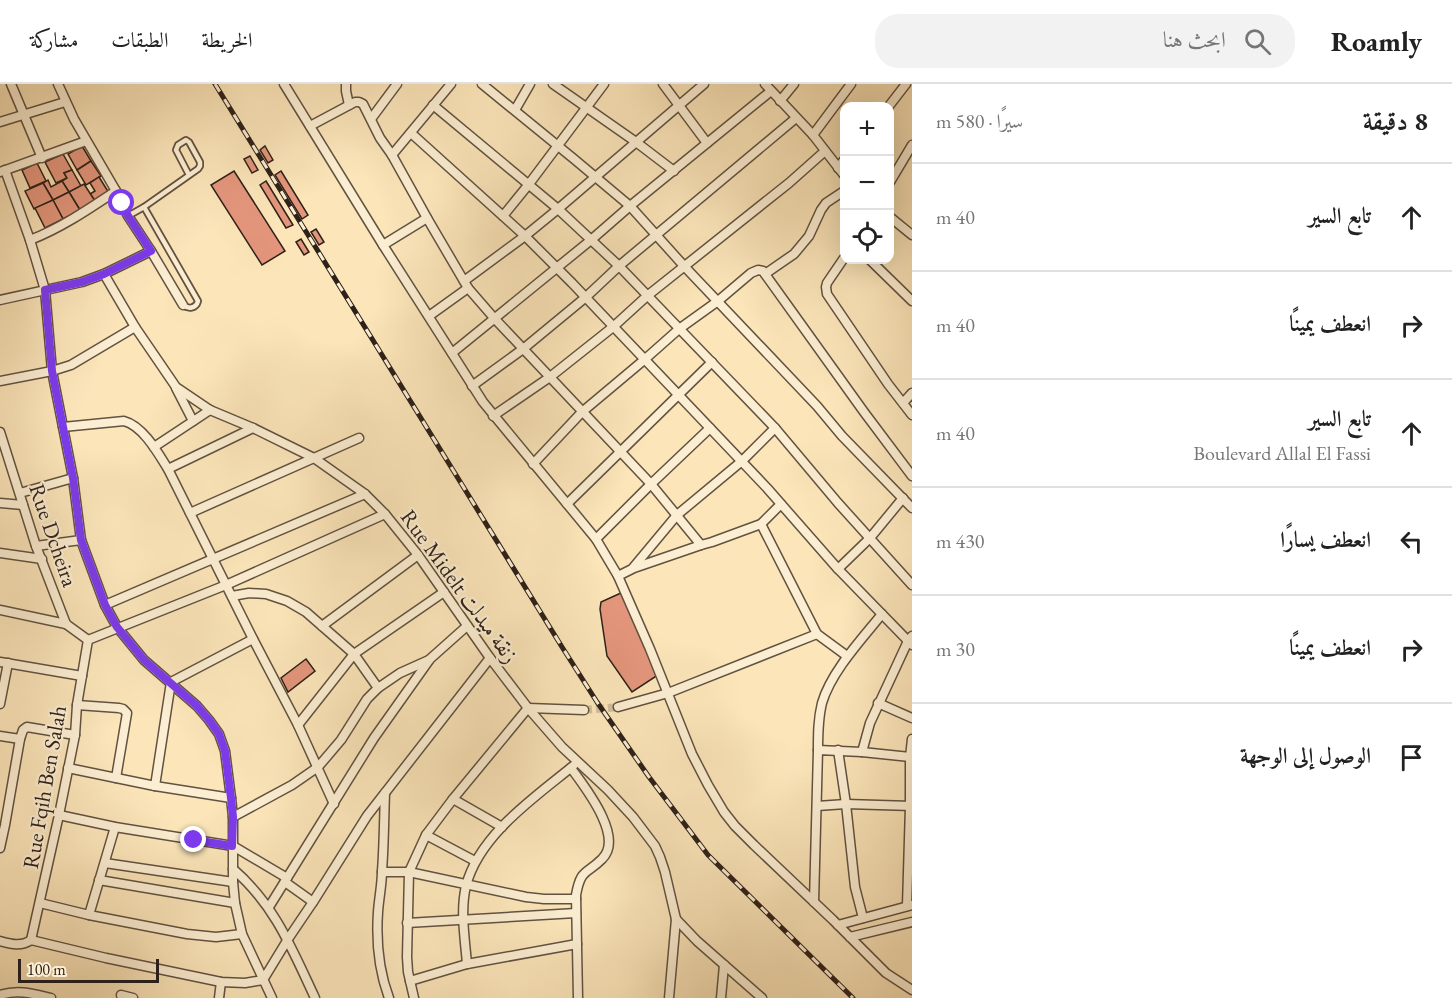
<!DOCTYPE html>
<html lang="ar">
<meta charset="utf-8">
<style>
:root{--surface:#fff;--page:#f2f2f2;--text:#222;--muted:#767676;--line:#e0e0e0}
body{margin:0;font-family:"EB Garamond",Amiri,serif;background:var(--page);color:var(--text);direction:rtl}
.controls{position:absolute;right:18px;top:18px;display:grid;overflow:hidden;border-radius:12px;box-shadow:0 6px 24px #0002}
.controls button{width:54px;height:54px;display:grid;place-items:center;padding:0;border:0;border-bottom:2px solid var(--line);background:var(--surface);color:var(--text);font:30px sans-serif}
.scale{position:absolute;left:18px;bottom:15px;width:141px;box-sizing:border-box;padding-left:6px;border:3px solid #2e2119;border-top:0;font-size:16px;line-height:21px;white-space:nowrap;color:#2e2119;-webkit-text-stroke:4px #fceed2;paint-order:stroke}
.stop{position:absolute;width:18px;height:18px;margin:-14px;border:4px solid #7c3aed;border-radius:50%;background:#fff}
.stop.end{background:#7c3aed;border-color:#fff;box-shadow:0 2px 6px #0008}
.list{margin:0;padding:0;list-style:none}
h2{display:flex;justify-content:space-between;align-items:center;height:78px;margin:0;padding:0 24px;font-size:26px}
h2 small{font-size:20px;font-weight:400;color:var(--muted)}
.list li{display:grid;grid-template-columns:39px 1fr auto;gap:18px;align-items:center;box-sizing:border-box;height:108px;padding:0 24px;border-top:2px solid var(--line)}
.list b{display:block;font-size:22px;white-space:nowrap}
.list p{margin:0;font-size:20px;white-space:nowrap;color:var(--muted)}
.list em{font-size:20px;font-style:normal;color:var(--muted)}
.icon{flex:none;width:33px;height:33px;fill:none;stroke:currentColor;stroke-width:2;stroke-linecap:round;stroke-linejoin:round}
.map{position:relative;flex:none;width:912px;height:914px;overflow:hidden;direction:ltr}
header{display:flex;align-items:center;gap:36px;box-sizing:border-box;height:84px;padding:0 30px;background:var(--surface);border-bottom:2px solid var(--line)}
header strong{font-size:28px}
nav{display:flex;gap:33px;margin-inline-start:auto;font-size:21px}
.search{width:420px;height:54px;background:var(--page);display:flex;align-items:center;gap:15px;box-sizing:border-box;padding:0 21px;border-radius:24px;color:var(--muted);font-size:22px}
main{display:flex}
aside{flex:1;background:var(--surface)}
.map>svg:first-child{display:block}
.building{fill:#e4967c;stroke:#2e2119;stroke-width:1.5}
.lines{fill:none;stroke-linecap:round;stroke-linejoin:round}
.minor-tunnel{stroke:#d2be99;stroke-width:8;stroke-dasharray:8 4;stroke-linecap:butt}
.service-casing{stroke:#615241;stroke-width:8}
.minor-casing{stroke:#615241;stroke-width:11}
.service{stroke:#fceed2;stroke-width:4.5}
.minor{stroke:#fceed2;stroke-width:8}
.rail-casing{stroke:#2e2119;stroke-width:5}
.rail{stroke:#fceed2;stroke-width:3;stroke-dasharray:9;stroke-linecap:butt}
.route{stroke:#7c3aed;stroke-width:8}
.labels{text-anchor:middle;stroke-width:4.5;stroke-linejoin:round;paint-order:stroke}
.street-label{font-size:22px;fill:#2e2119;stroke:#fceed2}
</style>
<header>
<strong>Roamly</strong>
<div class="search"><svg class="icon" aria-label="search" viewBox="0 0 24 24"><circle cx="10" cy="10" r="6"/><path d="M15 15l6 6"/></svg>ابحث هنا</div>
<nav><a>الخريطة</a><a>الطبقات</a><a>مشاركة</a></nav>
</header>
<main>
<aside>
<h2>8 دقيقة<small>سيرًا · 580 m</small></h2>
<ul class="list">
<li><svg class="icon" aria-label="ahead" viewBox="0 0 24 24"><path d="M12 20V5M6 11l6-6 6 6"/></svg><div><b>تابع السير</b></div><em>40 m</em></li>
<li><svg class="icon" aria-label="right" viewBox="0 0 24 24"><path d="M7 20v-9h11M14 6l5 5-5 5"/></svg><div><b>انعطف يمينًا</b></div><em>40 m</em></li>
<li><svg class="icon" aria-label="ahead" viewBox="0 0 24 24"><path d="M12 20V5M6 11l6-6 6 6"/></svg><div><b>تابع السير</b><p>Boulevard Allal El Fassi</p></div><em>40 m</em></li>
<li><svg class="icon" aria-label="left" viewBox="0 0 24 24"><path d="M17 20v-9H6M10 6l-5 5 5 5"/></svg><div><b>انعطف يسارًا</b></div><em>430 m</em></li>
<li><svg class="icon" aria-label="right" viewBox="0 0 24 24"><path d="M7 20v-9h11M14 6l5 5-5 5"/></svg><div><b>انعطف يمينًا</b></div><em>30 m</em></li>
<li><svg class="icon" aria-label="arrive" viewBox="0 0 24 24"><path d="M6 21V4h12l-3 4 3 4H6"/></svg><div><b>الوصول إلى الوجهة</b></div></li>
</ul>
</aside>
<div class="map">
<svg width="912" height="914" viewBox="0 0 912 914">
<rect width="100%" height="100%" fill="#fbe5b9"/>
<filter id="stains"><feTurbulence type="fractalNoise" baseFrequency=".00333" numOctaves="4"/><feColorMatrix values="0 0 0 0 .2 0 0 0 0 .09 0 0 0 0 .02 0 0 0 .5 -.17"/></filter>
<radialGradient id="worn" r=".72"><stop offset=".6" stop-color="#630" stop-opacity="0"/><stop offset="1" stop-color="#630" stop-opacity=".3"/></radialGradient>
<g class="building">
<polygon points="82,62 91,77 77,86 68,70"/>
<polygon points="265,62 273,76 268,79 260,66"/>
<polygon points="63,70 72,86 64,89 67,94 56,99 45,78"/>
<polygon points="250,72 258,86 252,89 244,75"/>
<polygon points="91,77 101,92 86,101 77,86"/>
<polygon points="37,79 46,97 30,104 22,86"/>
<polygon points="72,86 81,102 69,108 62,97 67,94 64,89"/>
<polygon points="234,87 285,167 262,181 211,101"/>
<polygon points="281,87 308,131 302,135 275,91"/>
<polygon points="99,93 109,109 95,117 90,110 95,107 90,99"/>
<polygon points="48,96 51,103 62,97 69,108 53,116 43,99"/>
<polygon points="266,97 293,141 286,144 260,101"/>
<polygon points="43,99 53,116 34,125 25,107"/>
<polygon points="84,100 95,117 80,126 69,108"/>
<polygon points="69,108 80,126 63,135 53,116"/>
<polygon points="53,116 63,135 45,144 35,124"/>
<polygon points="316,145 324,158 319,161 311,148"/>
<polygon points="301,155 309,168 304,171 296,158"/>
<polygon points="623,508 658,591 632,608 607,572 600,525 601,518"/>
<polygon points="306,575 315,587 288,608 281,594"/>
</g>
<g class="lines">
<polyline class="minor-tunnel" points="584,626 618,623"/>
<defs>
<g id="service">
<path d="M144 123 198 217C196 225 188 225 183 221"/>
<polyline points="128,132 144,123 198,85 200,82 200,78 189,58 186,56 178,61 176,66 189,91"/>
</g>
<g id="minor">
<polyline points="11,0 42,74"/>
<polyline points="58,0 74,35 116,107 128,132 151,167 183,221"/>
<polyline points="284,0 383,161 483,318 596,455 618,492 650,565 692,670 708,701 724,728 735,742 754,761 833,836 886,889 912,906"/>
<polyline points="346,0 346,7 349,21"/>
<polyline points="482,0 574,75 630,122 684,182 817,322 842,352 912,424"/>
<polyline points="553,0 636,58 674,87"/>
<polyline points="663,0 707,59"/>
<polyline points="765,0 813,51 844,91"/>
<polyline points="780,17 794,0"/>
<polyline points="433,21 558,125 619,182 775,344 838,419 912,501"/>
<polyline points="889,22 906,0"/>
<polyline points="515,26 530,0"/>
<polyline points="371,35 397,0"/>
<polyline points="0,38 65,18"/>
<polyline points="310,42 355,18 359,18 363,20 380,54 392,71 427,134 468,204 494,234 651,400 701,461 712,458 761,440 781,420"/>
<polyline points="411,49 525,152 572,199 767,404 838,485 912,561"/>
<polyline points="813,51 851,0"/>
<polyline points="392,71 451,0"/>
<polyline points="838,84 844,76"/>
<polyline points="5,86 30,156 45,206 52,287 73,394 81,456 105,521 117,543 144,576 197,622 209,636 219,650 225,667 231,714 233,733 233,798 235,819 242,850 272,914"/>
<polyline points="0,88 86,57"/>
<polyline points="890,98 912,61"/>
<polyline points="503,132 529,100 604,0"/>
<polyline points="890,133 912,151"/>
<path d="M30 156C61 144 89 125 116 107"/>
<polyline points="383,161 427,134"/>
<polyline points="844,174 827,199 826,203 827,210 888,300 912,331"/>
<polyline points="870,176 912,217"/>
<polyline points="104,190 135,243 176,303 210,326 253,344 314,374 365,410 385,430 418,471 490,574 528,624 562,663 608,706 633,733 655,762 660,773 665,788 676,835 669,914"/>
<polyline points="765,190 794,170 809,152 821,126 826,119 844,107"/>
<polyline points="464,197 525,152 558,125 704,0"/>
<polyline points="0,216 82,198 104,190 151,167"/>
<polyline points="429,232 468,204"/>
<polyline points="452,269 591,156 630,122 771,7"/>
<polyline points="0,297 52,287 71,281 135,243"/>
<polyline points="472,302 523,265 586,213 619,182 796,34"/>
<polyline points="176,304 193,337"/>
<polyline points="903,319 912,309"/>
<polyline points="493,332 550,293 613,243 647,212 789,99 825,67"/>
<path d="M63 343 124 337C143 342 158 369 168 385L253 555 298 641 334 720"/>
<polyline points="0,348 36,462 66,540 88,556"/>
<polyline points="154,363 210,326"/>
<polyline points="533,380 582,328 644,276 679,245 718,217 751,189 758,186 763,187 765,190 864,328 912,392"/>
<polyline points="168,385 253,344"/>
<polyline points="20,409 73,394"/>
<polyline points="0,419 23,421"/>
<polyline points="567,420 712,278"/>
<polyline points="190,429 359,354"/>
<polyline points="761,440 817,550 847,572"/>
<polyline points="596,455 651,400 710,344"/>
<polyline points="36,462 81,456"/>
<polyline points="0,469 42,475"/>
<polyline points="634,484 701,461"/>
<polyline points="838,485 870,454 903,414"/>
<polyline points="618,492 632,485 677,431 742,377 775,344"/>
<polyline points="232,512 249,509 266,510 287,517 306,528 354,570 378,604"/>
<polyline points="105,521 365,410"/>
<polyline points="0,526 66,540"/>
<polyline points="322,542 418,471"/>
<polyline points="88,556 226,501 385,430"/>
<polyline points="0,578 82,592"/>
<polyline points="878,619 912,634"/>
<polyline points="0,620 8,579"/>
<polyline points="77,621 119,624 123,625 127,629 116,694"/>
<polyline points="618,623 668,609 817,550"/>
<polyline points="298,641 354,570 444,508"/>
<polyline points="0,652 20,655"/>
<path d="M818 666C818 650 818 635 822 619 831 588 861 556 882 530"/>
<polyline points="838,666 846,720 855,803 863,834"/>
<polyline points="862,668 870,639 908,557 912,552"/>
<polyline points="68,684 155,702 231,714"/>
<path d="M571 684C584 702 625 753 602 775 586 791 581 784 576 811L578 914"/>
<polyline points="155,702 171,598 253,555"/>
<path d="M385 709C384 735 384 761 382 787 382 800 379 814 378 828 376 857 379 887 389 914"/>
<polyline points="453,715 502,743"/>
<polyline points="817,722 846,720 912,722"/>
<polyline points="59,731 115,743 233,762 287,794"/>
<polyline points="233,733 292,701 318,683 341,656 367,615 378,604 400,589 429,576"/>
<polyline points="426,751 475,777"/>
<polyline points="0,764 5,741 20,655 23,646 27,643 75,651"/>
<polyline points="105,779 233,798"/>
<path d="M233 785C275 821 292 865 315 914"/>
<polyline points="382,788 409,788 526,813 544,815 576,815"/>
<polyline points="99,796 235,819"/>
<polyline points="285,798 313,818"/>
<polyline points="814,818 818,666 862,668 910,673"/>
<polyline points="40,819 89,831 187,850 216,853 242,850"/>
<polyline points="907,822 910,722 910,673 912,655"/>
<polyline points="269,823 374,654 430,575 467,542"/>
<polyline points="89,831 115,743"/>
<polyline points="676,835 697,857 762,914"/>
<polyline points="407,839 576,829"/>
<polyline points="838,841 912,821"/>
<polyline points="850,853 912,838"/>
<polyline points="31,856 106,874 221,898 245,899 263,896 288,855 313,818 367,732 490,574"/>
<polyline points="31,856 59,731 75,651 77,621 88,556"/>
<path d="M0 857C11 860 21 863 31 856"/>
<path d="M467 880C465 855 460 827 466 802 479 751 535 713 573 682"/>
<polyline points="410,897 467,880 577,860"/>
<path d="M0 911C18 905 34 910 51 914"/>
<polyline points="121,911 133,914"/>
<polyline points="219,914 221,898"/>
<polyline points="414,914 408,888 407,873 409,788 426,751 453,715 528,624 584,626"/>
<polyline points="721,914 724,881"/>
</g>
</defs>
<use href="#service" class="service-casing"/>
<use href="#minor" class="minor-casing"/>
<use href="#service" class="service"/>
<use href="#minor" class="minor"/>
<defs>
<polyline id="rail" points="215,0 562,563 597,618 649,693 708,771 853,914"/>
</defs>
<use href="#rail" class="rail-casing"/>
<use href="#rail" class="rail"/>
</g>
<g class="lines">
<polyline class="route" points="122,119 128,132 151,167 104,190 82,198 45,206 52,287 73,394 81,456 105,521 117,543 144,576 197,622 209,636 219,650 225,667 231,714 233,733 232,762 194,756"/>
</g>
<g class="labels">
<g class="street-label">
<text transform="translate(54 451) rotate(71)" y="8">Rue Dcheira</text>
<text transform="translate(460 502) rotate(54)" y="8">Rue Midelt زنقة ميدلت</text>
<text transform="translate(44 703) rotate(-80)" y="8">Rue Fqih Ben Salah</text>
</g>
</g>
<rect width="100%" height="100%" filter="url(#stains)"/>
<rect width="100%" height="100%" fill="url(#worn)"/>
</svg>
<div class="controls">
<button>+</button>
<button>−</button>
<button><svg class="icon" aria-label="locate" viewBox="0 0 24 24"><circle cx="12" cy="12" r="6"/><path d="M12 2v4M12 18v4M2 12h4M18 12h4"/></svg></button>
</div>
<div class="scale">100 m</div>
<div class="stop" style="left:122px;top:119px"></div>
<div class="stop end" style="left:194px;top:756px"></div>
</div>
</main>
